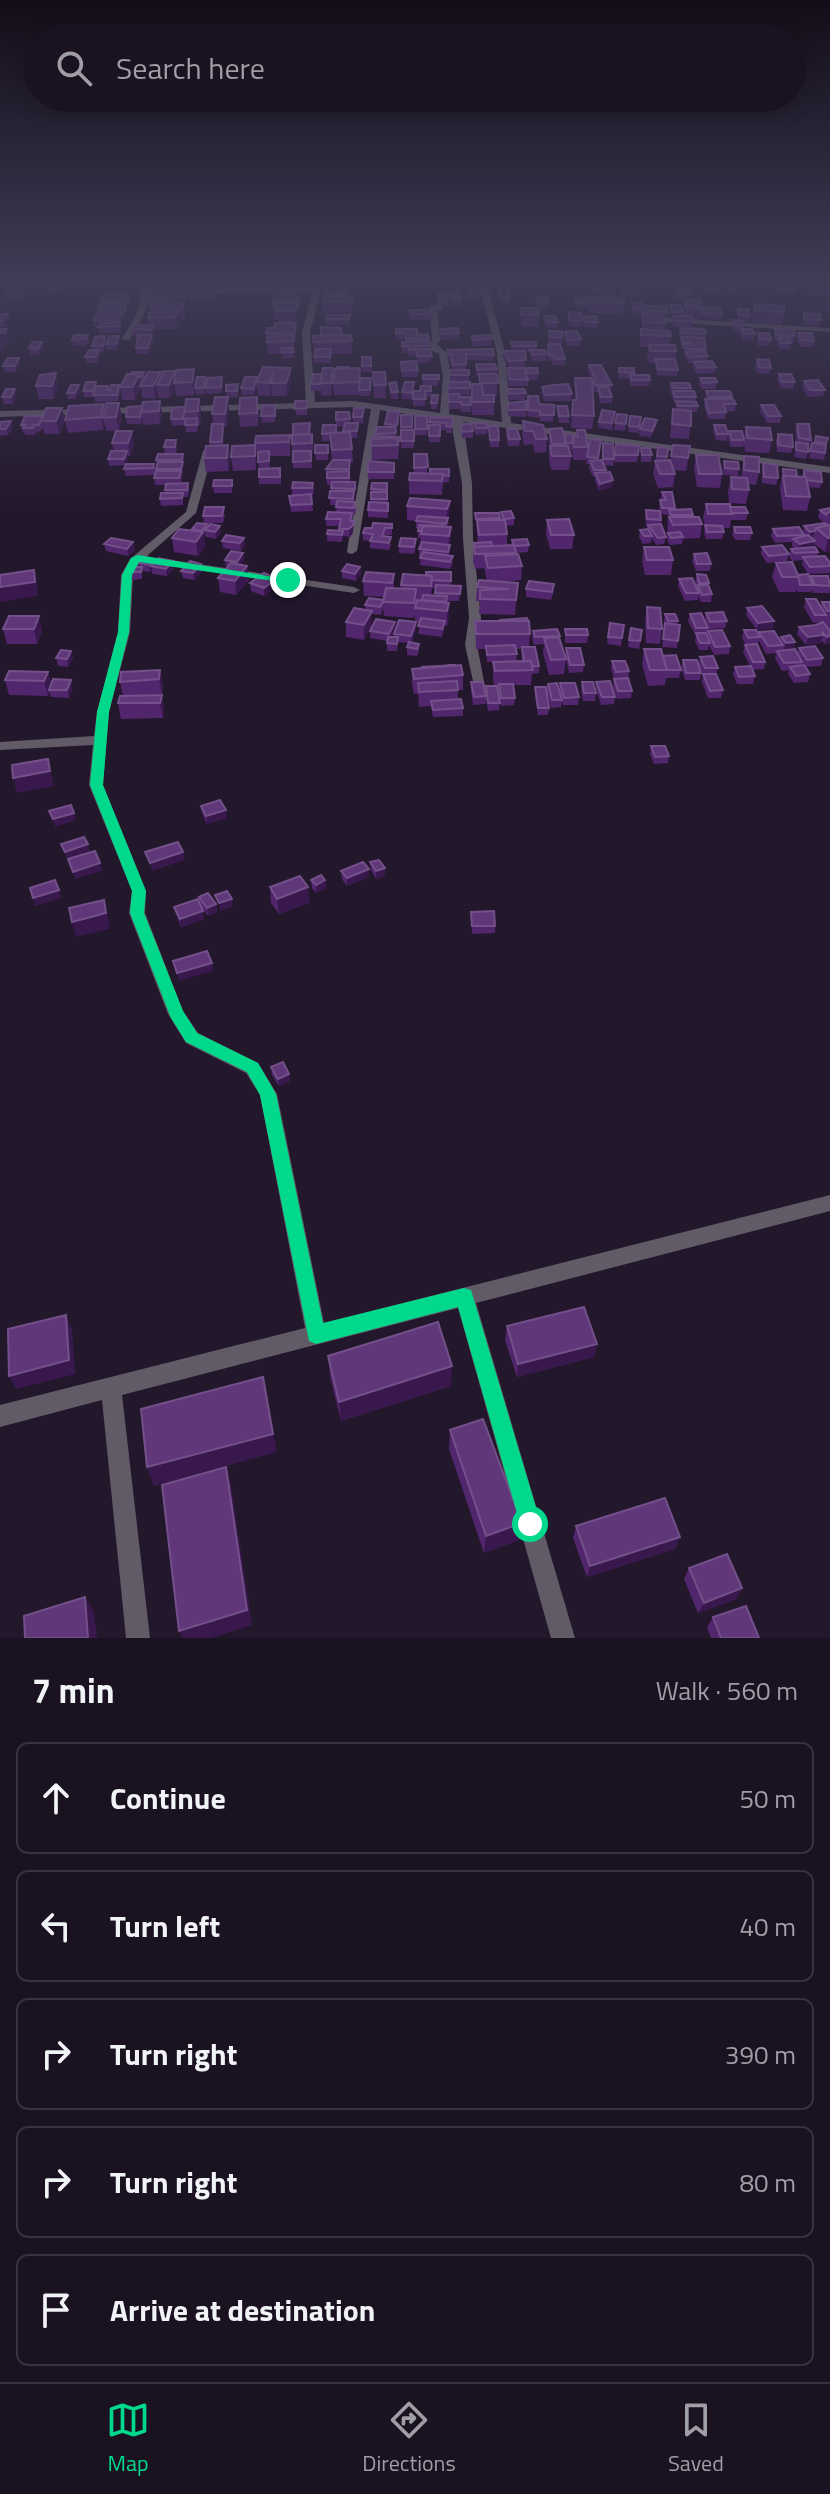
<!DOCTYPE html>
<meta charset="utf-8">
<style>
:root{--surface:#1a1121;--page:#271f2e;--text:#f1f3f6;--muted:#9f9da5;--line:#38313f;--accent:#00d98c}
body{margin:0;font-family:"Titillium Web",sans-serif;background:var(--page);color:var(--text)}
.stop{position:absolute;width:24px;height:24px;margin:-18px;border:6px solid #00d98c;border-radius:50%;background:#fff}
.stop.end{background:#00d98c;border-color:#fff;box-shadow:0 2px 8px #0008}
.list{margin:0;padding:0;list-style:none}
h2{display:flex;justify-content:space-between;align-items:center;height:104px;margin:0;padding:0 32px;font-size:34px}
h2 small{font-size:26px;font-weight:400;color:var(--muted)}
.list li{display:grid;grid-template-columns:52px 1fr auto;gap:24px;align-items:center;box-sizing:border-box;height:112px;margin:0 16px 16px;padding:0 16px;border:2px solid var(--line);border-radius:12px}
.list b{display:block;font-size:30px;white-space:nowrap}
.list em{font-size:26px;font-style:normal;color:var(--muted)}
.icon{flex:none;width:44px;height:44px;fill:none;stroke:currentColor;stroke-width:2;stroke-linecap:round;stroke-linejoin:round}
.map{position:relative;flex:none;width:830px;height:1638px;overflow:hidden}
.search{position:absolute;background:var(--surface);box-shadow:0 4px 20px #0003;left:24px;right:24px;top:24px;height:88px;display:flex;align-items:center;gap:20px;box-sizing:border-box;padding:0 28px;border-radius:44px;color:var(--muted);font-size:30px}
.sheet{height:744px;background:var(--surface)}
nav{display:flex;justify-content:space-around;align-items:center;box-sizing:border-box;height:112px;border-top:2px solid var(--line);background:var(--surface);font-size:22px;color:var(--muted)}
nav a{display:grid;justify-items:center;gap:4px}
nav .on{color:var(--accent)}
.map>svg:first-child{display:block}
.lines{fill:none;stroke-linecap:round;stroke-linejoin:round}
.street{fill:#605b66;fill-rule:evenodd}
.wall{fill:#51266d;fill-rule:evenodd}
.shaded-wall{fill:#39184e}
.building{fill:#603879;stroke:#735089;stroke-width:2}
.route{fill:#00d98c}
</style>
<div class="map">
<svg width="830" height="1638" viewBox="0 0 830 1638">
<rect width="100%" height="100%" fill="#23172c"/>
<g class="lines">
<g class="street">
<polygon points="140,280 148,280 149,290 314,287 316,280 324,280 310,332 315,402 354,401 440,413 443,376 439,354 432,351 429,344 432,340 430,306 437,304 440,341 437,344 447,353 451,376 449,414 502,422 497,353 478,280 486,280 505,353 511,423 830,467 830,473 463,422 472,483 473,539 481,618 477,645 485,687 483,690 475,690 465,645 469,618 463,539 462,483 453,433 453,421 380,410 357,551 352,554 348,553 347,551 371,409 354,407 104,414 99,411 104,408 306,403 302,332 313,291 150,294 143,317 129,340 123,340 122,338 135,317 143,293 140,290"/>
<polygon points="608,280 616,280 620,286 613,288"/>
<polygon points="334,283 438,284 442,286 438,288 331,287 330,285"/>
<polygon points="666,318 830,328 830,332 663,322 662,320"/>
<polygon points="87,409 87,413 84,414 0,417 0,411"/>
<polygon points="208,448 213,451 196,513 139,563 133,575 130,632 109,712 103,785 146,891 145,913 183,1011 198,1033 258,1063 277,1094 324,1323 830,1195 830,1211 476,1303 575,1638 551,1638 458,1308 122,1395 150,1638 126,1638 102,1400 0,1427 0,1405 305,1328 260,1095 246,1073 186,1043 168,1014 129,913 132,891 89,785 93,745 0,750 0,742 94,736 97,712 118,632 121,575 130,559 186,512 203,451"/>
<polygon points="158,558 354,587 360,590 354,593 154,563 153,561"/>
</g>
</g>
<g class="wall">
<polygon points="0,280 22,280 25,291 22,301 10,301 10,298 5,299 3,285 0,285"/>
<polygon points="126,280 124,288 114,289 113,283"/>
<polygon points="174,280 187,280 184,288 175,288"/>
<polygon points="189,280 200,280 198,287 189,287"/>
<polygon points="204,280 222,280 220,287 212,287 211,300 201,300 200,294 204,287"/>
<polygon points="228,280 243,280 242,287 229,287"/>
<polygon points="325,280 349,280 349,293 346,293 346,296 352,296 352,313 322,313 322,301 326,290"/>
<polygon points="397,280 406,280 406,284 398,284"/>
<rect x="461" y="280" width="14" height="2"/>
<polygon points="674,280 686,280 685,284 675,284"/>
<polygon points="687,280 698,289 697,295 690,294 689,300 702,307 722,314 721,320 702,319 701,315 700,320 693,320 693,328 674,327 672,322 673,318 669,311 670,305 682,311 684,301 677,300 676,293 677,287 687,288"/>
<polygon points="804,280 830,280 830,295 810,295 808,290 805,290 803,285"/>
<polygon points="590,281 614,292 614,298 624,298 623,315 587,313 588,308 576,309 574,304 575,298 588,302 600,297 599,294 592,294 590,286"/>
<polygon points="726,281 737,289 736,295 726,294"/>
<polygon points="621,282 638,292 637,298 622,298 620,288"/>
<polygon points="60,283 62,289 60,294 49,295 48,289"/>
<polygon points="704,283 717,289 716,295 705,295 703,288"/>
<polygon points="774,283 796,289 795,295 777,295 773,289"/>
<polygon points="468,288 480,293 480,299 469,299"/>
<polygon points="497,288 510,297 510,303 501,303 497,293"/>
<polygon points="188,290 187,302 170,302 170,304 184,303 185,320 181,320 181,323 177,329 154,330 152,335 153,341 149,354 136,354 136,348 138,336 133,336 132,329 149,325 148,318 151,313 148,296"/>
<polygon points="297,290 297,296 300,296 300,302 296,323 296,339 294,345 294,358 282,359 282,354 268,354 266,333 274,328 278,323 278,319 275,319 272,304 283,295"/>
<polygon points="451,292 461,299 461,305 452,306"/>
<polygon points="438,293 448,300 448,306 441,306 441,315 438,315"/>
<polygon points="536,296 548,303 548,309 539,309 539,327 521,327 521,308 536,308"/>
<polygon points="130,298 128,307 127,307 126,317 120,324 121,333 99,333 98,327 99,326 94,326 93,320 98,312 98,304 102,303 101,301"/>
<polygon points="826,301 830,301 830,311 826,311 824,307"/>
<polygon points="632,303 668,312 667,318 663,318 665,323 664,329 642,328 642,315 633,315 631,309"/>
<polygon points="754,304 784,312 782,325 751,322"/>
<polygon points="738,309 750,316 749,322 743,322 743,329 755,334 753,341 742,340 740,335 740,332 733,331 731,326 732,320 738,320"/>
<polygon points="410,310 429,310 430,320 410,320"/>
<polygon points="569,312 582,321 581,327 569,326"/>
<polygon points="804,313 821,320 820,326 803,325"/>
<polygon points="0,314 8,314 9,320 5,327 0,327"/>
<polygon points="350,315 349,325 326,325 326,319"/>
<polygon points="544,316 558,322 557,328 546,328 544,322"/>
<polygon points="583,317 598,322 597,328 585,328 582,323"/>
<polygon points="680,328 706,334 705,340 706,353 708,356 707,361 716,367 715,373 697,374 693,368 693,363 688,363 683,349 681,349 681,340 679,335"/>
<polygon points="396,329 417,335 428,334 431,362 417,363 416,353 415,353 415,356 409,357 408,353 402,353 402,342 405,342 405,339 396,340"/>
<polygon points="440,329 459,333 459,339 441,340"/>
<polygon points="640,329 671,336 670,345 676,351 675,359 678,370 677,376 657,375 655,363 648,363 647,357 649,347 640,347"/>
<polygon points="775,329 795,336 794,342 790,342 790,350 779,349 777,344 778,341 775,341 774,335"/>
<polygon points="549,331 562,331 562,344 548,344"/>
<polygon points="564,332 581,339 580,346 567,346 564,338"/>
<polygon points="758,333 771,340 769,346 758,346 757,339"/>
<polygon points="798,333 814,341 813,347 800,347 797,339"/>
<polygon points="88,335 89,341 87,345 74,346 72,340"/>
<polygon points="351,335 352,354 332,354 330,363 314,363 313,336"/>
<polygon points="492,335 491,346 472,346 472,336"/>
<polygon points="119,336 120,342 117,350 107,350 106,344 104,352 100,352 101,356 98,363 87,363 85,357 93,350 92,346 106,343"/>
<polygon points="511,342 536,346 536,350 547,354 546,361 531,361 530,352 525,352 525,367 509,367 502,357 503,351 511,351"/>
<polygon points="548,344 565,359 565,365 553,365 552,361 548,361"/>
<polygon points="29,348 43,348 39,355 30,355"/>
<polygon points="447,350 494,355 493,361 466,360 466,370 469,370 469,381 450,381 450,370 452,370 452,361 449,361"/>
<polygon points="362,357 371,357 372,372 362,372"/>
<polygon points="19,358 20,365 16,372 5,372 3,366"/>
<polygon points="757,359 771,368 769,374 757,373 755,366"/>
<polygon points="401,362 418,370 418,377 402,377"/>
<polygon points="476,364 497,369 497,396 494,396 494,415 472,415 472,384 479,384 479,376 476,376"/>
<polygon points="589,365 612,385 611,391 610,391 612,397 612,403 600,403 598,392 594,392 593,388 594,416 592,429 571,428 573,400 575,400 575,378 591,378 588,371"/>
<polygon points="291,368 291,381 287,396 272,396 272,391 270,396 258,395 257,386 254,395 242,395 241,388 257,377 258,380"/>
<polygon points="360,368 360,380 371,378 370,396 360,396 359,391 359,395 334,395 333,384 331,396 321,395 321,391 311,391 311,384 334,378 349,369"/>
<polygon points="508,368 538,373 538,380 528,380 528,386 508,386"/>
<polygon points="619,368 634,368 634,375 650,380 649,386 630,386 630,379 618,378"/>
<polygon points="194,369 196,382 194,395 176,396 175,388 170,398 159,398 158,393 155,399 142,398 141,387 135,400 122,400 120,387 144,372 145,378 161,376 175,371"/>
<polygon points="373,372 385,372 386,398 374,398"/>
<polygon points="779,374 795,382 793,389 781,388 777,380"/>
<polygon points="423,375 439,375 438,386 423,386"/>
<polygon points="205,377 205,394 196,395 195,388"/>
<polygon points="700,378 717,382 716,389 702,389 699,385"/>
<polygon points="804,381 825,390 823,396 808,397 802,387"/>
<polygon points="96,382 97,386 109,390 119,385 120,391 118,401 95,402 94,397 84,397 83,391"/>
<polygon points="448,382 470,382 470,395 459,395 460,397 471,405 471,412 461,412 461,409 449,409"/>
<polygon points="389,383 398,392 398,399 391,399"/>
<polygon points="671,383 691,388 690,391 696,397 695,402 698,406 697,412 691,412 689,439 670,438 673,409 676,410 676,403 674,403 670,389"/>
<polygon points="223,384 222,393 207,394 206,388"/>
<polygon points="238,384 238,397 228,398 229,410 226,427 223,427 223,445 228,445 230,459 229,471 206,472 204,458 210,446 213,424 212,414 227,397 226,391"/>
<polygon points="79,385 81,392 76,399 68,399 67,393"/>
<polygon points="36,386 58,386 54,399 39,399"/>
<polygon points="431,386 431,397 425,397 425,406 413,406 413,395 412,399 402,399 402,392 414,389 414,391 420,391"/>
<polygon points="542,387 572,394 571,401 544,401 542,394"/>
<polygon points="507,389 526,393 525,400 508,400"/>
<polygon points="706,391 732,397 732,399 736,404 735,411 726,411 725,419 708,419 704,406"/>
<polygon points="17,395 13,404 4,404 2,397"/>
<polygon points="438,395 437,409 431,409 431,403"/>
<polygon points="528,396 554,415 553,422 540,421 540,418 527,416"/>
<polygon points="199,399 201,412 200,425 198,425 197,432 186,432 185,416 184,425 172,426 171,419 185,407"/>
<polygon points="160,401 162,414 160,424 143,425 142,418 141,424 127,424 126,417 142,406"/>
<polygon points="295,401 307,401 307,415 296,415"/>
<polygon points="526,401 526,417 508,416 508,403"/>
<polygon points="104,404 105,409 122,416 119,430 106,431 105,424 103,430 68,433 65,420"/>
<polygon points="275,405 275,422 262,423 261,416"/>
<polygon points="761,405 781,416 780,423 767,423 760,411"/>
<polygon points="557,406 569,416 569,423 559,423 557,413"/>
<polygon points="62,408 65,421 59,434 44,434 43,427 41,431 36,432 35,435 25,435 24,432 23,432 21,425"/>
<path d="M364 408 363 423H358L357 438H351L353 462H350V482H355V489L354 502 356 509 355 515H352L353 532 350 537 343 536 342 542 327 541V534L339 531V526H326V519L336 512 337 505H330L331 485H327L326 469 332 461 330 441H322V434L336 425V412H349L350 423H353V417ZM344 426 343 432H336V427Z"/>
<polygon points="259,410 258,426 240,427 239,414"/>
<polygon points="615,412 612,430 598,428 599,422"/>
<polygon points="617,414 627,415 625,431 614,430"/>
<polygon points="412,415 412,430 414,430 414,448 401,448 401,427"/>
<rect x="415" y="416" width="12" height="19"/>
<polygon points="630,416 641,417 639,433 628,432"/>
<polygon points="399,418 397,431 396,431 396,437 400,437 398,459 372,460 371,439 373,439 376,436 376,434 385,427 385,424"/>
<polygon points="453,418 452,433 446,433 446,430 440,430 440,442 429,442 429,422"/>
<polygon points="657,420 656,426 651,437 639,436 640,429"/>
<polygon points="523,421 547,439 546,452 535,453 533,444 524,445 522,434"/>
<polygon points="0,422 13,428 8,435 0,436"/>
<polygon points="474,423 488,428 487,434 476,435 474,430"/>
<polygon points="461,424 473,431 473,438 462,438"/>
<polygon points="797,424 811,440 806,459 794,457 797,442 795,430"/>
<polygon points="714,425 728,434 727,441 716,440 713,431"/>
<polygon points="489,426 499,440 499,447 490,447"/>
<polygon points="746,427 772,440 769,453 745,452 744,444 743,447 731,447 728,438 729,431 744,438"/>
<polygon points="507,429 520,439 519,446 508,446 506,436"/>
<polygon points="549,429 565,438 576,437 577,430 588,447 586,460 573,460 572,449 569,449 571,456 569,470 551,470 549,459"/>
<polygon points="132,431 134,444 130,456 128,456 125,465 109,466 108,459 114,451 112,443"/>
<polygon points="310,434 312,434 313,447 312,457 311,457 312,468 293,468 292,444"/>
<polygon points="778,434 793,447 791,453 777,452 776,441"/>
<polygon points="290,435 290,456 269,456 270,468 259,468 255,443"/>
<polygon points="816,436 828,438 824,460 809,458 812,443 814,444"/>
<polygon points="590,439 601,440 598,460 602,461 603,443 614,459 613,466 604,465 605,473 612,487 599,491 595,480 595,477 593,477 589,468 590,464 586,464"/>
<polygon points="616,444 639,446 637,462 614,462"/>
<polygon points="255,445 256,470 233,471 231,457"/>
<polygon points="315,445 328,445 328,460 316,460"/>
<polygon points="673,445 690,446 686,471 674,470 675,474 673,487 658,488 653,474 658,447 668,448 666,461 670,462"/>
<polygon points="164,447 177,447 176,454 184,460 181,483 188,483 189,490 188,497 183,497 183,505 161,506 160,499 165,493 166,485 155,485 154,478 157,471 156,460 165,454"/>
<polygon points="641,448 652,455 651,462 641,462"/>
<polygon points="414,454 427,454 427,474 449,469 449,482 443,483 442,495 409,494 409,480 414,473"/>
<polygon points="696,455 722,474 720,488 697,487 694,468"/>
<polygon points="744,456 759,472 756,485 748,484 749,490 746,504 729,503 728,491 731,477 741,478"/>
<polygon points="724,461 739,469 738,476 724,475 723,468"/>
<polygon points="394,463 394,479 368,479 367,466"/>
<polygon points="763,463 778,478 776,485 762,483 762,470"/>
<polygon points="154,464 156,471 154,475 126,476 124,469"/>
<polygon points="783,469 797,476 802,477 804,470 822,482 820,488 808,487 810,497 807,511 783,510 780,489"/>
<polygon points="281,475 281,484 259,484 259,477"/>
<polygon points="232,480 232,493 214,493 213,486"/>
<polygon points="313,483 314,490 313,495 311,495 313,511 291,512 289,496 305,495 292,495 292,488"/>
<polygon points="372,483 387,483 388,518 368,517 368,510 371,502"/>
<polygon points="662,492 675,508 675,509 693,515 692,517 702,524 700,538 683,539 682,544 670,545 667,540 668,515 661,514 661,524 666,537 664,544 656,545 652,538 651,543 643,544 639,537 640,530 647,529 645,517 646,510 660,511 659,507"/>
<polygon points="450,501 448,527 451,527 449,555 453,563 450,569 420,565 421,557 419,556 419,549 421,538 418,538 418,529 416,528 416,521 407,520 407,506"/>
<polygon points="706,504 730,507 748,513 746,520 731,520 730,528 722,528 724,532 722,539 706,539 704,533 705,525 703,518"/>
<polygon points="830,508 830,551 825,552 814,544 813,547 818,552 817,556 830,563 830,573 808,574 802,564 803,560 792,561 789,556 791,549 795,549 792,546 792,542 775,543 771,536 773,529 803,533 804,526 824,523 818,517 820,510"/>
<polygon points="501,512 514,518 514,525 506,526 507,534 507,546 511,545 512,540 529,545 528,552 516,553 522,566 521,580 498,582 518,583 515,615 479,614 480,601 476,601 477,587 487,581 484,568 475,569 473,561 474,543 478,543 475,513 499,513 500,520 501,520"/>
<polygon points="225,514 223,523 204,523 203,516"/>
<polygon points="547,520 574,535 572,549 550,549 546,534"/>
<polygon points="392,524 392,535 385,535 385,537 391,545 389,550 370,548 370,541 363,540 363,533 372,528"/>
<polygon points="734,527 752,533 750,540 735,540 732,534"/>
<polygon points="192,529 221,533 216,539 206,537 205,535 204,537 205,547 198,556 174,552 172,538 192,531"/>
<polygon points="244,538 245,545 241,551 223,548 222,541"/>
<polygon points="133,542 135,550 128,556 106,551 104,544"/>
<polygon points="399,546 416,546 414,554 399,553"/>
<polygon points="644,547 673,560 671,575 645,575 642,561"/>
<polygon points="762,547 789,554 787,561 767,563 761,554"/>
<polygon points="243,553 244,560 240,565 247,566 249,580 236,595 220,592 218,578 226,568 225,560"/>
<polygon points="694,554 711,564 710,571 696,571 692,561"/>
<polygon points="155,559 155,562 173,561 174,568 167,576 152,574 152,570 150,572 142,571 142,579 131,580 130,572 135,567 134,562"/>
<polygon points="776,563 798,575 810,579 811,576 830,580 830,593 813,593 811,589 811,592 798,592 796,589 796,592 779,592 772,577"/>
<polygon points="360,567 361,574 356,581 342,578 342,571"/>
<polygon points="181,571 202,571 194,580 183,578"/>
<path d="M451 572V585L461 586 459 601H447V602L449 603V617L447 626 445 625 442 637 418 634 420 623 416 622V630L412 642 419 644V651L417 656 407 655V647L409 643 398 642 397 651H387V641L370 638V631L395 622V629L391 637H394V634L415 622V614L414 618 384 616 383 608 381 615 372 614V625L364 640 346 637V622L366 610 365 605 384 600V597L364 596 363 581 394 574V588L401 589V585L426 575ZM432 588H435V596H431Z"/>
<polygon points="697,574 709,583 712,594 711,602 701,602 698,596 698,600 685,601 678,586 679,579 697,589 695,582"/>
<polygon points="277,578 278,585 264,596 251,591 250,583"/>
<polygon points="526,589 554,591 551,600 526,597"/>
<polygon points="806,599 821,606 822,602 830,602 830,643 825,644 822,641 821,643 806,645 797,634 799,627 816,625 822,622 813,623 804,607"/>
<polygon points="647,607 662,629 660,644 646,643 645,622"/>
<polygon points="747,608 774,621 773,628 757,630 746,615"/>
<polygon points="706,613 727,621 725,628 708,629 707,635 708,631 730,646 729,654 714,655 709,645 708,650 699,650 695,641 696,636 688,621 690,614 705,620"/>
<polygon points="665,614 678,621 677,625 680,625 677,648 662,647 665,625 664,621"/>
<polygon points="9,616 42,631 37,644 7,644 3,629"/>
<polygon points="475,621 530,634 529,647 539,666 539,673 532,674 531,685 513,685 515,698 514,705 501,706 499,686 497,686 500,703 499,710 488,711 486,697 486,704 473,705 471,690 471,682 486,695 486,686 494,686 493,677 493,662 522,661 521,649 516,649 517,661 487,662 486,649 476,649"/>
<polygon points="610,623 624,625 621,646 607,644"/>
<polygon points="631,628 642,630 639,649 628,647"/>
<polygon points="565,629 588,635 587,643 565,643"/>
<polygon points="744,630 759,634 759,632 780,640 781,637 795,642 793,649 797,653 799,648 823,658 821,666 805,667 810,674 808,682 794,683 788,674 789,670 782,671 775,658 776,653 766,654 759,641 757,644 765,662 764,669 752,670 755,676 753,684 737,684 733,674 735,667 750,666 743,652 745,645 746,645 742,638"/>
<polygon points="533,631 560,636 559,638 565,656 566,648 584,665 583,672 569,673 566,659 564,674 549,675 543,653 544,644 534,645 532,638"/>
<polygon points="644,649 663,656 681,670 679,678 666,678 665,685 648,686 642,664"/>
<polygon points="71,651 73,658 68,667 58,666 56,658"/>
<polygon points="700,657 718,668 716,674 723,690 721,698 708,698 702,682 703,675 699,665 701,673 700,680 685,680 681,667 683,660 699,664"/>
<polygon points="612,661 629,671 628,678 632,691 631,698 617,699 613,686 614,679 611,669"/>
<polygon points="412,669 463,675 463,690 458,690 458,699 463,708 463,716 433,717 431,706 419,707 418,694 414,694 412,684"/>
<polygon points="160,670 163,685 162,694 147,695 162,695 164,710 163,718 121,719 118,703 123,696 120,682"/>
<polygon points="48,672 51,684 73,687 69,698 51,697 49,692 48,696 9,695 5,680"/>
<polygon points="582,682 596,693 595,701 583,701 581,690"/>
<polygon points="596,682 615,697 614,704 601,705 596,689"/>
<polygon points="560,683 579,697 578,705 563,705 562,701 561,707 551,708 547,691 548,684 559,690"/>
<polygon points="535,687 549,708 548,715 538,715 535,695"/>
<polygon points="651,746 669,756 668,763 654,764 650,754"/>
<polygon points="201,806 227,818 207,824 202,813"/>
<polygon points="370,862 385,868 385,876 376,879 371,870"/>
<polygon points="341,871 369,877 347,886 342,879"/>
<polygon points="311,880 325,880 326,888 316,893 312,888"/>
<polygon points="270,887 308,887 309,903 279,914 271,903"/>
<polygon points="199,897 216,904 217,912 208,916 201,906 204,919 181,927 176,914 174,907 200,904"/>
<polygon points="471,912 495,926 495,933 472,934"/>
<polygon points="271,1067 290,1081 279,1086 272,1075"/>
<polygon points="507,1326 594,1357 517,1377 505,1340"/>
<polygon points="328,1356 451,1386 341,1421 330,1376"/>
<polygon points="450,1430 519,1540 484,1553 449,1449"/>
<polygon points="576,1526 680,1537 675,1549 587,1577 573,1538"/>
<polygon points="689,1568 742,1588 736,1599 698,1613 684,1579"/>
<polygon points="713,1617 759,1638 711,1638 707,1628"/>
</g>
<g class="shaded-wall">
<polygon points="22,280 25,291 22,301 19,289"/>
<polygon points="349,280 349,293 346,293 345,301 345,293 328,295 327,283"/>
<polygon points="507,280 506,285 489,287 489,282"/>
<polygon points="200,296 201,302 191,303 190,297"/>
<polygon points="300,296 300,302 296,323 295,345 294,329 296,323 295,311"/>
<polygon points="126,302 127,308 126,317 118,326 117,320"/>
<polygon points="179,311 181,323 177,329 175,317"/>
<polygon points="8,314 9,320 5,327 3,321"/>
<polygon points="153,325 153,341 149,354 148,348 152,336 151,330"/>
<polygon points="7,329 10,341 7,345 4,346 5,348 2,353 0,346 0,333"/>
<polygon points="105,336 106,343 104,352 103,346"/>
<polygon points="119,336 120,342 117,350 116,344"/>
<polygon points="42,342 43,348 39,355 38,349"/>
<polygon points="99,350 101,356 98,363 96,357"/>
<polygon points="19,358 20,365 16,372 15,366"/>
<polygon points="291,368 291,381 287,396 286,383"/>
<polygon points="333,368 334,381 331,396 331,383"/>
<polygon points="194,369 196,382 194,395 192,382"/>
<polygon points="175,371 177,383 174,383 175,388 170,398 169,385"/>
<polygon points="161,372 163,385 157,385 158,393 155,399 153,386"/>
<polygon points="273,372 271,383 272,391 270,396 269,383"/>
<polygon points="56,373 58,386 54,399 52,386"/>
<polygon points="139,374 141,387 135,400 133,387"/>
<polygon points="79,385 81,392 76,399 75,393"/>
<polygon points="15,389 17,395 13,404 11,397"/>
<polygon points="228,397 229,410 226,427 225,414"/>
<polygon points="199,399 201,412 200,425 198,411"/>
<polygon points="160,401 162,414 160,424 159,411"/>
<polygon points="119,403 122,416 119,430 116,417"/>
<polygon points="104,404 107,417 103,418 105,424 103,430 101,417"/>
<polygon points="62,408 65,421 59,434 56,421"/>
<polygon points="11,421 13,428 8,435 6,429"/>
<polygon points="132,431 134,444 130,456 128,443"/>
<polygon points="228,445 230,459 229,471 227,458"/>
<polygon points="127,451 128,457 125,465 124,459"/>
<polygon points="183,454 184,460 182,476 181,469"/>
<polygon points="613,480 612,487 599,491 600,484"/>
<polygon points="450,501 449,515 446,531 447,509"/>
<polygon points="354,521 353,532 350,537 349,529"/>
<polygon points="207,524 208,531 205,530 205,535 204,537 205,547 198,556 196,542"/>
<polygon points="220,526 221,533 216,539 215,532"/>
<polygon points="451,527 450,552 448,559 449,536"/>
<polygon points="815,531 813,538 808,539 810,532"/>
<polygon points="244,538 245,545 241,551 240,543"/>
<polygon points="828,538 830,538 830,551 825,552"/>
<polygon points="815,541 813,548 798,552 800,544"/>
<polygon points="133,542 135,550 128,556 127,549"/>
<polygon points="243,553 244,560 237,569 237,562"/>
<polygon points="155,559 156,566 151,566 152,570 150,572 149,565"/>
<polygon points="173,561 174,568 167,576 166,569"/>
<polygon points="201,564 202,571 194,580 193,573"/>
<polygon points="247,566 249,580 236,595 235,581"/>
<polygon points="360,567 361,574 356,581 355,574"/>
<polygon points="34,570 37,585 38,596 0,602 0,587"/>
<polygon points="277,578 278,585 264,596 264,588"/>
<polygon points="449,603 449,617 447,626 447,611"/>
<polygon points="372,611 372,625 364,640 364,625"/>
<polygon points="39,616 42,631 37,644 34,629"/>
<polygon points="774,621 773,628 757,630 758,623"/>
<polygon points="395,622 395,629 389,641 389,634"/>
<polygon points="416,622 416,630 411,643 411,636"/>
<polygon points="823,635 821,643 806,645 808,637"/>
<polygon points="830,636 830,643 825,644 827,637"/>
<polygon points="795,642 793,649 784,650 786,643"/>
<polygon points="71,651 73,658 68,667 67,659"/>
<polygon points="160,670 163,685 162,694 159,679"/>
<polygon points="48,672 52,687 49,690 49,692 48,696 44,681"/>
<polygon points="71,680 73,687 69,698 67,690"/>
<polygon points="162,695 164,710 163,718 160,703"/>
<polygon points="48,759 54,786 17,793 13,778"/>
<polygon points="226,810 227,818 207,824 206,816"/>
<polygon points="74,813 76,820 55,827 53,819"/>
<polygon points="88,844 90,852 67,860 65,852"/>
<polygon points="183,852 185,860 152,871 150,863"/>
<polygon points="100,863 102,871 75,879 73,872"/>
<polygon points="385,868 385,876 376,879 376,871"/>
<polygon points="369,869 369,877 347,886 347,878"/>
<polygon points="325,880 326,888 316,893 316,885"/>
<polygon points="308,887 309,903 279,914 277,899"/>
<polygon points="59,890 61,898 35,906 33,898"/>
<polygon points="232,899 233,907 220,911 219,903"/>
<polygon points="104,900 110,929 76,937 72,922"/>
<polygon points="216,904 217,912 208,916 207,908"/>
<polygon points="203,911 204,919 181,927 180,919"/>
<polygon points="212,963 213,971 179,981 177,973"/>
<polygon points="289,1074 290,1081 279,1086 278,1079"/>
<polygon points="66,1315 72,1329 75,1374 16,1389 9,1376"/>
<polygon points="597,1344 594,1357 517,1377 518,1364"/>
<polygon points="452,1366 451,1386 341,1421 339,1402"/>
<polygon points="263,1377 277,1452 154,1486 147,1467"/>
<polygon points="226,1467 231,1485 252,1625 211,1638 182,1638 179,1631"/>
<polygon points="522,1523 519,1540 484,1553 486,1536"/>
<polygon points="680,1537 675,1549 587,1577 590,1566"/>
<polygon points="742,1588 736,1599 698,1613 704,1603"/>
<polygon points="85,1597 94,1612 97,1638 88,1638"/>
</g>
<g class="building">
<polygon points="13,280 22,280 19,289 8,289 9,287 3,287 5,281"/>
<polygon points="113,280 124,280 123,283 113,283"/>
<polygon points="326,280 349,280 327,283"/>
<polygon points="687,280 696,280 698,289 689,289"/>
<polygon points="590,281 606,281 611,284 614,292 601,292 600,288 593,288"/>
<polygon points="726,281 737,282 737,289 727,288"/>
<polygon points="621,282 633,282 638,292 623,292"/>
<polygon points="60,283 59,288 48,289 49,284"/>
<polygon points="704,283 715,283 717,289 706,289"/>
<polygon points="774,283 792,283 796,289 778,290"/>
<polygon points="201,287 212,287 210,294 200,294"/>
<polygon points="479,287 480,293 469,293 468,288"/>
<polygon points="508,287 510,297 501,297 497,288"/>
<polygon points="677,287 688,288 690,295 678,295"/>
<polygon points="149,290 188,290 187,296 148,296"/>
<polygon points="199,290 200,296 190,297 189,291"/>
<polygon points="297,290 296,296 300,296 298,306 297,303 272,304 276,295 283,295 285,291"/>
<polygon points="325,290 345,290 344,295 324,295"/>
<polygon points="129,292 127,301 101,301 104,293"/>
<polygon points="451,292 460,292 461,299 452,300"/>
<polygon points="438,293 447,293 448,300 441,300 441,309 438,309"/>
<rect x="322" y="296" width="30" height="5"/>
<polygon points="536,296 547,296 548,303 537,303"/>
<polygon points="589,297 624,298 624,303 588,302"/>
<polygon points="575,298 587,298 588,302 576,303"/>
<polygon points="170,300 170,304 149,305 149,301"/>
<polygon points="684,300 700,300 702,308 686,307"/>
<polygon points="126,302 125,311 117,320 93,320 102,308 98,308 98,304"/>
<polygon points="184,303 183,308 151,310 152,305"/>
<polygon points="275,303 297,303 295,311 277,311 279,307 274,307"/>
<polygon points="632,303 643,303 645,309 634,309"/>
<polygon points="754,304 784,306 784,312 754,310"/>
<polygon points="670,305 680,305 683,312 673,312"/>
<polygon points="645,306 666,306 668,312 660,312 665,323 643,322 642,312 655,312 646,310"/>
<polygon points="701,307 720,308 722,314 703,313"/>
<rect x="521" y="308" width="18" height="7"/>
<polygon points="738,309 749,309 750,316 739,315"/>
<polygon points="410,310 429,310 430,314 410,314"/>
<polygon points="179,311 175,317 148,318 149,313 156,312"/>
<polygon points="569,312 581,313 582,321 569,320"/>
<polygon points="804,313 820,314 821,320 804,319"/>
<polygon points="0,314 8,314 3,321 0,321"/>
<polygon points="327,315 350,315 349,319 326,319"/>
<polygon points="544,316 555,316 558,322 546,322"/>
<polygon points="596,316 598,322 585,322 583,317"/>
<polygon points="673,316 692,316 694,321 675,321"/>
<polygon points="732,320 742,321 744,326 734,325"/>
<polygon points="120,322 120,326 98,327 102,323"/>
<polygon points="275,323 296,323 294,327 293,327 292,324 276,324 275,328 274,328"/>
<polygon points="276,324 292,324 292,327 296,327 294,333 266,333 267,328 275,328"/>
<polygon points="134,325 153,325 151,330 132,329"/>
<polygon points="321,327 341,328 342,335 321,336"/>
<polygon points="458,328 459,333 441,334 440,329"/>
<polygon points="680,328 704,329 706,334 681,333"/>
<polygon points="0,329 7,329 5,333 0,333"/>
<polygon points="396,329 417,329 417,335 428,334 429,339 406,339 405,333 396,333"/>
<polygon points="641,329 670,331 671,336 641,335"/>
<polygon points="741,329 752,329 755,334 743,334"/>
<polygon points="775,329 794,330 795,336 776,335"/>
<polygon points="549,331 562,331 562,338 549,337"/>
<polygon points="577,331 581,339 568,340 564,332"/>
<polygon points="758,333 769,333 771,340 760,339"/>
<polygon points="798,333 812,333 814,341 801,340"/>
<polygon points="74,335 88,335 86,339 72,340"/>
<polygon points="138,335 152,335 148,348 136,348"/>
<polygon points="294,335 293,341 267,342 268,336"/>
<polygon points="351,335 352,341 313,342 313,336"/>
<polygon points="492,335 492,339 472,340 472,336"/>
<polygon points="105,336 103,346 92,346 95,337"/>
<polygon points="109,336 119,336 116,344 106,344"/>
<polygon points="681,337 704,338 706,349 686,349 683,344 692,343 682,342"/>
<polygon points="778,338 789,338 791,343 781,343"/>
<polygon points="429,341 429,346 414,346 415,350 409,350 408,346 402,346 402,342"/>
<polygon points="33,342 42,342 38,349 29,348"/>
<polygon points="511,342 536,342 536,346 512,346"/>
<polygon points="548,344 560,344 565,359 554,359 553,355 549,355"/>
<polygon points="649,345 675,345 676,351 650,351"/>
<polygon points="281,348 293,348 294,352 282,352"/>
<polygon points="316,349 331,349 330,357 314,357"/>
<polygon points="416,349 430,349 432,356 417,356"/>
<polygon points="493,349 494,355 466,354 466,364 452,365 452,355 449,355 447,350"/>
<polygon points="89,350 99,350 96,357 85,357"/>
<polygon points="530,350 545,350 547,354 532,355"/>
<polygon points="503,351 525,351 526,360 509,361"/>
<polygon points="705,351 708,356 689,357 686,352"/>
<rect x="362" y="357" width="9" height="9"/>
<polygon points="8,358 19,358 15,366 3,366"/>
<polygon points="655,359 675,359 678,370 658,369"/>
<polygon points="757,359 769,360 771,368 759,367"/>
<polygon points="416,361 418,370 402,371 401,362"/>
<polygon points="712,361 716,367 698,368 694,362"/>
<polygon points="476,364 495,364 497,369 477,370"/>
<polygon points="589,365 601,365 612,385 595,385 593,381 596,380"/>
<polygon points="263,367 291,368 286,383 271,383 273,372 269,383 256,382"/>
<rect x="337" y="367" width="12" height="2"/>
<polygon points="323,368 333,368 331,383 320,383"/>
<polygon points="360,368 359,382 333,383 335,369"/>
<polygon points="508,368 524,368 528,380 509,379"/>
<polygon points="526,368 537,368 538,373 526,373"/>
<polygon points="619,368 634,368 634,373 619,372"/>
<polygon points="194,369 192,382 174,383 176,370"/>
<rect x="450" y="370" width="19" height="5"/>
<polygon points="164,371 175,371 169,385 157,385"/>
<polygon points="132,372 144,372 142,377 139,377 139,374 131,374"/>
<polygon points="148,372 161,372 153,386 140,386"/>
<polygon points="373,372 385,372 386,385 374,385"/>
<polygon points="56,373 52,386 36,386 40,375"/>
<polygon points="127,374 139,374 133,387 120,387"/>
<polygon points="313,374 322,374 320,384 311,384"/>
<polygon points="479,374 497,374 498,383 480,383"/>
<polygon points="779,374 791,374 795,382 782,382"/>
<rect x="423" y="375" width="16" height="4"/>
<polygon points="630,375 649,375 650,380 631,380"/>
<polygon points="197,377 205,377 204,388 195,388"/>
<polygon points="222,377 221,387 206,388 207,378"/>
<polygon points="245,377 257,377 253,389 241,388"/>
<polygon points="360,378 371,378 370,390 359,390"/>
<polygon points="575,378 592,378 594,416 572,415 573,400 577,400"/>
<polygon points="700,378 715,378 717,382 703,383"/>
<polygon points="818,380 825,390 810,390 804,381"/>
<polygon points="86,382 96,382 93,391 83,391"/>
<polygon points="396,382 398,392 391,392 389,383"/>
<polygon points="405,382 414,382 412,393 402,392"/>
<rect x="448" y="382" width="22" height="6"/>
<polygon points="671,383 689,383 691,388 673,388"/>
<polygon points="238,384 237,391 226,391 226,385"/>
<polygon points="472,384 482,384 483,395 494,395 494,402 472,402"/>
<polygon points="568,384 572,394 545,395 542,387 554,385"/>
<polygon points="71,385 79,385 75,393 67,393"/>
<polygon points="111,385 119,385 117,395 93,395 96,386 108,386 107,390 110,390"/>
<polygon points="421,386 431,386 431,391 425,391 426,399 413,399 413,391 420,391"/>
<polygon points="598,387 608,387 612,397 601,397"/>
<polygon points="6,389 15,389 11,397 2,397"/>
<polygon points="507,389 524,389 526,393 509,394"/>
<polygon points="673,391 694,391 696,397 675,397"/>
<polygon points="706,391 730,391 732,397 709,397"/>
<polygon points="448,394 459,394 460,397 470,397 471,405 462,405 461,402 449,402"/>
<polygon points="432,395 438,395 437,403 431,403"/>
<polygon points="528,396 538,396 539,404 554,405 554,415 540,415 540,411 528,410"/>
<polygon points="215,397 228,397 225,414 212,414"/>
<polygon points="257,397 257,413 239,414 240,398"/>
<polygon points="186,399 199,399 198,411 185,412"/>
<polygon points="705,399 733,399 736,404 724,404 726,412 709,413"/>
<polygon points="160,401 159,411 141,412 143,402"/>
<polygon points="295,401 307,401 307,408 295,409"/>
<polygon points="526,401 526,410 508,410 508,403"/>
<polygon points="676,401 696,402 698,406 678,406"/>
<polygon points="107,403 119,403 116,417 103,418"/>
<polygon points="104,404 101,417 65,420 69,406"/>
<polygon points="275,405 275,416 261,416 262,406"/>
<polygon points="761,405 774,405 781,416 768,416"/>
<polygon points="142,406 140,417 126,417 127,407"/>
<polygon points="557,406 567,406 569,416 559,416"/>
<polygon points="185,407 183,419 171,419 172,408"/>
<polygon points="46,408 62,408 56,421 41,421"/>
<polygon points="354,408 364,408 362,417 353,417"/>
<polygon points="673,409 691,411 691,426 672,424"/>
<polygon points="602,410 615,412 612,423 599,422"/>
<polygon points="388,411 399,411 397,425 385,424"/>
<polygon points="336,412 349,412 350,419 336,420"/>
<polygon points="617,414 627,415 626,424 615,423"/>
<rect x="401" y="415" width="11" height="12"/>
<polygon points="25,416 43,416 39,425 34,425 33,428 23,428 25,425 21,425"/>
<rect x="415" y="416" width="12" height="13"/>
<polygon points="630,416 641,417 639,427 629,426"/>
<polygon points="430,417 453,418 452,427 446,426 446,423 429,422"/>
<polygon points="197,418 197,425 185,425 185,419"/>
<polygon points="645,418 657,420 652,431 640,429"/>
<polygon points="11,421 6,429 0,429 0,422"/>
<polygon points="523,421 543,425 547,439 536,439 533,431 525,431"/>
<polygon points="310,423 309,434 293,435 293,424"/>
<polygon points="345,423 358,423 357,431 343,431"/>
<polygon points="474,423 486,423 488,428 476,428"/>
<polygon points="212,424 223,424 222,442 210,442"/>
<polygon points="461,424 472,424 473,431 462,432"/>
<polygon points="797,424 809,424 811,440 799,438"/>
<polygon points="323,425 336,425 336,433 322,434"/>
<rect x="429" y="425" width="11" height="11"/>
<polygon points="714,425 725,425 728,434 717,434"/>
<polygon points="489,426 498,426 499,440 490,440"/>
<polygon points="376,427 395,427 396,433 376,434"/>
<polygon points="746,427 770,428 772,440 747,438"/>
<polygon points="562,428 566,444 552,444 549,429"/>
<polygon points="507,429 517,429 520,439 509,439"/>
<rect x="401" y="430" width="13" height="11"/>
<polygon points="577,430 585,430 588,447 574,447 573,436 578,437"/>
<polygon points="116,431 132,431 128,443 112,443"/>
<polygon points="729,431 742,431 744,440 732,440"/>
<polygon points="350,432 352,449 332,450 330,433"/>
<polygon points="312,434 312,443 292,444 292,435"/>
<polygon points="565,434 573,434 572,443 565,443"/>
<polygon points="778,434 792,435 793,447 778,445"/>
<polygon points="290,435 289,442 255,443 256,436"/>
<polygon points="373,436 400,437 399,441 398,441 397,438 373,439"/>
<polygon points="816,436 828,438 826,443 815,442"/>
<polygon points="397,438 398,445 371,446 371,439"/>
<polygon points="590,439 601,440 598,458 587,457"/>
<polygon points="166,440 176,440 175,447 164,447"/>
<polygon points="796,442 808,444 808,452 796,450"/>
<polygon points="603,443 613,444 614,459 603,459"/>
<polygon points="812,443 826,445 825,453 810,451"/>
<polygon points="616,444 639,446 638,455 615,455"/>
<polygon points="228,445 227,458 204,458 206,446"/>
<polygon points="255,445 255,456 231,457 232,446"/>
<rect x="315" y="445" width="13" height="8"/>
<polygon points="673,445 690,446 688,458 671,456"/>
<polygon points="550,446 568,446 571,456 552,456"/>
<polygon points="658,447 668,448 667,457 657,456"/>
<polygon points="641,448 650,448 652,455 642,455"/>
<polygon points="111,451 127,451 124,459 108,459"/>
<polygon points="269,451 269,461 258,462 258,452"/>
<polygon points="293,451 311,451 311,461 293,462"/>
<polygon points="158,454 183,454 182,460 156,460"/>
<polygon points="414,454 427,454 428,467 414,468"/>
<polygon points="696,455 718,455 722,474 699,474"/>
<polygon points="744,456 759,457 759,472 744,470"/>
<polygon points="333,460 350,460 349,469 326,469"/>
<polygon points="602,460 606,470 594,470 590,461"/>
<polygon points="670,460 675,474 660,474 655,461"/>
<polygon points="368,461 394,463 394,472 368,472"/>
<polygon points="724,461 738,462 739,469 725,468"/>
<polygon points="158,462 183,462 181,469 156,469"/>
<polygon points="763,463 777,465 778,478 764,477"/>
<polygon points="126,464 154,464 153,468 124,469"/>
<polygon points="280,468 280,477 259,477 259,469"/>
<polygon points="430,469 449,469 449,476 430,474"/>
<polygon points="783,469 796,470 797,476 784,476"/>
<polygon points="804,470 821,472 822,482 807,480 806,477 804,477"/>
<polygon points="156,471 181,471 179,478 154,478"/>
<polygon points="349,471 349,478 327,478 327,472"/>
<polygon points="610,472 613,480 600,484 595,473"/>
<polygon points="410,473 443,474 442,481 409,480"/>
<polygon points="783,476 806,477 810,497 786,496"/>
<polygon points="731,477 747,478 749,490 732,489"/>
<polygon points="214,480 232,480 232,486 213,486"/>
<polygon points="293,482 313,483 312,488 292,488"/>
<polygon points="332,482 355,482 355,489 331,488"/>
<polygon points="188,483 187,490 165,490 166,484"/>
<polygon points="372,483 387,483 387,490 371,489"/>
<polygon points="330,491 354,491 353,499 329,498"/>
<rect x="371" y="492" width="16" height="7"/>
<polygon points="662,492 672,492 675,508 662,508 660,500 666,500"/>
<polygon points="161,493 183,493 182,498 160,499"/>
<polygon points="311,494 312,504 291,505 289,496"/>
<polygon points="410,498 450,501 447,509 407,506"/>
<polygon points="337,501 355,502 354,508 336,507"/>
<polygon points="369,502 388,503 388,511 368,510"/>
<polygon points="706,504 730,504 733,514 708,514"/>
<polygon points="205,507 224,507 222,516 203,516"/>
<polygon points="730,507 745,507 748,513 732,513"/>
<polygon points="830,508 830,512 827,513 826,515 820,510"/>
<polygon points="691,509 693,515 671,515 669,510"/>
<polygon points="646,510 660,511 661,520 647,519"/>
<polygon points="511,511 514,518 504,519 501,512"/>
<polygon points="328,512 352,513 350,521 354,521 353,525 349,529 339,529 341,519 326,519"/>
<polygon points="475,513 499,513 500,518 476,519"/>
<polygon points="418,516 448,518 446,524 416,521"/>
<polygon points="669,517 699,517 702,524 673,525"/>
<polygon points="569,519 574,535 551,535 547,520"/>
<polygon points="477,520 505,520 507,534 479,535"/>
<polygon points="197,523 207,524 202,531 192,529"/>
<polygon points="373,523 392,524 392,528 385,528 382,536 391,537 389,543 370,541 373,534 363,533 365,528 372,528"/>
<polygon points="825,523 828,525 816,528 815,531 810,532 804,526"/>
<polygon points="210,524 220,526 215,532 205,530"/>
<polygon points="661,524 666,537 658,538 648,525"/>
<polygon points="419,525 444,526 423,526 422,531 418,531"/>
<polygon points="705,525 722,526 724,532 707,532"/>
<polygon points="830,525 830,538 828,538 816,528"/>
<polygon points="423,526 451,527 449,536 421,534"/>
<polygon points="734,527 750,527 752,533 736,533"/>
<polygon points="799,527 804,535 777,536 773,529"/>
<polygon points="179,529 203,532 196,542 172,538"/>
<polygon points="648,529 652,536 644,536 640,530"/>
<polygon points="328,530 343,531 342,535 327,534"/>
<polygon points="680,532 683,537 671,538 668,533"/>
<polygon points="226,535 244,538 240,543 222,541"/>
<polygon points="808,535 815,541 800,544 793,539"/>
<polygon points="111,538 133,542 127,549 104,544"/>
<polygon points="401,538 416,539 414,547 399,546"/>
<polygon points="527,539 529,545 514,546 512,540"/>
<polygon points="422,542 450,545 448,552 419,549"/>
<polygon points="491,542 492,546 474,547 474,543"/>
<polygon points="514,545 516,553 475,554 474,547"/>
<polygon points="782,545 789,554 769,556 762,547"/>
<polygon points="644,547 669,547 673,560 647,560"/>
<polygon points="815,547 818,552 794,553 791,549"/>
<polygon points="231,551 243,553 237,562 225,560"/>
<polygon points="423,552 453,556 450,562 420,558"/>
<polygon points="707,553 711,564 697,564 694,554"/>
<polygon points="518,554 522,566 488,568 485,556"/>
<polygon points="140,556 155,559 149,565 134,562"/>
<polygon points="825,556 830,563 830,566 810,567 803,557"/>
<polygon points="158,558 173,561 166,569 151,566"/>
<polygon points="190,561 201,564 193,573 181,571"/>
<polygon points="792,562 799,577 782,577 776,563"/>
<polygon points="231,563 247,566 235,581 218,578"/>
<polygon points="347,564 360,567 355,574 342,571"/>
<polygon points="131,567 142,567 141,572 130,572"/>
<polygon points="34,570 35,582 0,587 0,575"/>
<polygon points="366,572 394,574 392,583 363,581"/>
<polygon points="426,572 451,572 451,581 431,580 432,576 426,575"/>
<polygon points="264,573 277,578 264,588 250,583"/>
<polygon points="403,574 432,576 431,586 401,585"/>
<polygon points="697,574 706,575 709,583 699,583"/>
<polygon points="808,574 813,585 800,585 798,575"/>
<polygon points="811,576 828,576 830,586 815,585"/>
<polygon points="692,578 699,593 686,593 679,579"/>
<polygon points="479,580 518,583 516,600 480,599 480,590 509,589 477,587"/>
<polygon points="529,581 554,584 552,592 526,589"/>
<polygon points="436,585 461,586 460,594 435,593"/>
<polygon points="698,585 708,585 712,594 702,595"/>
<polygon points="386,588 416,589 414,603 383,602"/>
<polygon points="423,595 447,596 446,602 422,600"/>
<polygon points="369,598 384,600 380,607 365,605"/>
<polygon points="806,599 816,599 826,615 815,615"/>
<polygon points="417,600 449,603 447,611 415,608"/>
<polygon points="822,602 830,602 830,611 827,611"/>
<polygon points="762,606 774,621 758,623 747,608"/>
<polygon points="647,607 660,608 662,629 648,628"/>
<polygon points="354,608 372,611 364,625 346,622"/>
<polygon points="723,612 727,621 710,622 706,613"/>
<polygon points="701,613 708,628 696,628 690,614"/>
<polygon points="665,614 675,614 678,621 668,621"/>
<polygon points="9,616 39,616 34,629 3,629"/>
<polygon points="421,618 445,621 442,629 418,626"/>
<polygon points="527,618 528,621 500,621 500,620"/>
<polygon points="376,619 395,622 389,634 370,631"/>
<polygon points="399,620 416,622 411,636 394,634"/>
<polygon points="475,621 529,621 530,634 476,634"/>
<polygon points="823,622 830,631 830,636 827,637 822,632 823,635 808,637 799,627 816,625"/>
<polygon points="610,623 624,625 622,638 608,637"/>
<polygon points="665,623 680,625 678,641 663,639"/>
<polygon points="631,628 642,630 640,641 629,640"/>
<polygon points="557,629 560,636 535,637 533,631"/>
<polygon points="565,629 587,629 588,635 566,635"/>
<polygon points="722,630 730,646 715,647 708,631"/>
<polygon points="744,630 756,630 760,637 748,638"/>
<polygon points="774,631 783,645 768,646 759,632"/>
<polygon points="696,633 706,633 710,643 700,643"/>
<polygon points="790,635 795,642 786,643 781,637"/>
<polygon points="388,637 398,637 397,644 387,643"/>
<polygon points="559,637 566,659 551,660 544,638"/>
<polygon points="409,642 419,644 417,649 407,647"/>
<polygon points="757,644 765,662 753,662 745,645"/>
<polygon points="515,645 517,654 487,655 486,646"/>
<polygon points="815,646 823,658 807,660 799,648"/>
<polygon points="522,647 535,647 539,666 532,666 531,661 524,661"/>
<polygon points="566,648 580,648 584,665 570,665"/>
<polygon points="644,649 661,649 667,670 650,670"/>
<polygon points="795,649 802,662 784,663 777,651"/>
<polygon points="61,650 71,651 67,659 56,658"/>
<polygon points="676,655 681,670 667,670 663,656"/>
<polygon points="713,656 718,668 705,668 700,657"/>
<polygon points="683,660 697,660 701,673 686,673"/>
<polygon points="531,661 533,670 495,671 493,662"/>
<polygon points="612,661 625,661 629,671 616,672"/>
<polygon points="456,665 422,668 422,667"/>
<polygon points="461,665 463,675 414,679 412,669"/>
<polygon points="804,665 810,674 796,676 790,667"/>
<polygon points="751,666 755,676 739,677 735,667"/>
<polygon points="160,670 159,679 120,682 121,672"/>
<polygon points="9,671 48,672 44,681 5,680"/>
<polygon points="703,674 716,674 723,690 710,691"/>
<polygon points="628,678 632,691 618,691 614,679"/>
<polygon points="53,679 71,680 67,690 49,690"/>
<polygon points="457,681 458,690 419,692 418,683"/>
<polygon points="610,681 615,697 602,697 596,682"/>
<polygon points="471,682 483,682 486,696 474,697"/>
<polygon points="582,682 593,682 596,693 584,693"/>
<polygon points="557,683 562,700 552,700 548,684"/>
<polygon points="560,683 575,683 579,697 564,698"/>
<polygon points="499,684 513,684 515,698 501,698"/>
<polygon points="486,686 497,686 500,703 488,703"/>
<polygon points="535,687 546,687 549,708 538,708"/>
<polygon points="162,695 160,703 118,703 120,696"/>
<polygon points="461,699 463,708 433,710 431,701"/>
<polygon points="651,746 665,746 669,756 655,757"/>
<polygon points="48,759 50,771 13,778 12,765"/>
<polygon points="220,800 226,810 206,816 201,806"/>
<polygon points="71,805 74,813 53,819 49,811"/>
<polygon points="84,837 88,844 65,852 61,844"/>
<polygon points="178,842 183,852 150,863 145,852"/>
<polygon points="95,851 100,863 73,872 68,859"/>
<polygon points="379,860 385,868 376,871 370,862"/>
<polygon points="363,862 369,869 347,878 341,871"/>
<polygon points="321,875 325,880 316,885 311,880"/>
<polygon points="300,876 308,887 277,899 270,887"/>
<polygon points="55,880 59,890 33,898 30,888"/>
<polygon points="227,891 232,899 219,903 215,895"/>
<polygon points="208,893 216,904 207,908 199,897"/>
<polygon points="198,899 203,911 180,919 174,907"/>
<polygon points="104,900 106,913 72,922 69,908"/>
<polygon points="494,911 495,926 472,926 471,912"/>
<polygon points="207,951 212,963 177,973 173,961"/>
<polygon points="283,1062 289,1074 278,1079 271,1067"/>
<polygon points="584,1307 597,1344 518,1364 507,1326"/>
<polygon points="66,1315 69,1360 9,1376 8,1329"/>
<polygon points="438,1322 452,1366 339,1402 328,1356"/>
<polygon points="263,1377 273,1434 147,1467 141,1409"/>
<polygon points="483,1419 522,1523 486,1536 450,1430"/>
<polygon points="226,1467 247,1610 179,1631 162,1485"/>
<polygon points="665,1498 680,1537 590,1566 576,1526"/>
<polygon points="727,1554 742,1588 704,1603 689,1568"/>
<polygon points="85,1597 88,1638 25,1638 24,1616"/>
<polygon points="746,1606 759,1638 721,1638 713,1617"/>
</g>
<linearGradient id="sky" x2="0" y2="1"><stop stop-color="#130d18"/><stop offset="0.55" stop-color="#3f3c56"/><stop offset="1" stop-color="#3f3c56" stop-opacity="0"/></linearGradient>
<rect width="830" height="509" fill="url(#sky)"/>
<polygon class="route" points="138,555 293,580 288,583 139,562 132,575 129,632 109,712 103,785 146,891 144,913 183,1011 197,1033 258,1063 276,1094 323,1323 464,1288 471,1290 541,1524 538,1532 530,1535 523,1532 520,1524 458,1307 316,1344 309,1341 260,1095 247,1072 186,1042 171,1018 130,913 132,891 90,785 97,712 118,632 122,575 131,558"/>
</svg>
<div class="stop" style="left:530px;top:1524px"></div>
<div class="stop end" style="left:288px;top:580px"></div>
<div class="search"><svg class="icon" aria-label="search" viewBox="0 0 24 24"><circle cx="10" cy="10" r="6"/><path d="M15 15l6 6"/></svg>Search here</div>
</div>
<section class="sheet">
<h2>7 min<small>Walk · 560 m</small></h2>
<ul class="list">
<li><svg class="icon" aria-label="ahead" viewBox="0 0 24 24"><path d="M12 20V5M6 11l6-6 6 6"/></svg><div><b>Continue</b></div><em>50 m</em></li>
<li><svg class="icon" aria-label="left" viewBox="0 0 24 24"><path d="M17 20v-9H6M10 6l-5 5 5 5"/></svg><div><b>Turn left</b></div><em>40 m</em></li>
<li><svg class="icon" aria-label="right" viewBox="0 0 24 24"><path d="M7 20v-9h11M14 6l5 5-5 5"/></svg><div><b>Turn right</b></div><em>390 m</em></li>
<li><svg class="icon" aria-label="right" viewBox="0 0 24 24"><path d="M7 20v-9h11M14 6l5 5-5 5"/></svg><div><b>Turn right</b></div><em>80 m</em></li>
<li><svg class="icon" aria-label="arrive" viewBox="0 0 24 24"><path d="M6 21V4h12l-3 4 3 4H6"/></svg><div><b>Arrive at destination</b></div></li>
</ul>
</section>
<nav>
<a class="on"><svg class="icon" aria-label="map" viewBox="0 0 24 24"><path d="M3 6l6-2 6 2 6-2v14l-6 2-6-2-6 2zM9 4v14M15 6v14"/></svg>Map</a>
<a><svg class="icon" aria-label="directions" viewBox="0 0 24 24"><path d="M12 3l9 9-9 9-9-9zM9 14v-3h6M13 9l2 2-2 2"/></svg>Directions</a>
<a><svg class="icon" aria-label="saved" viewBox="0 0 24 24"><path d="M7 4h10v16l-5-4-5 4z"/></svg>Saved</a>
</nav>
